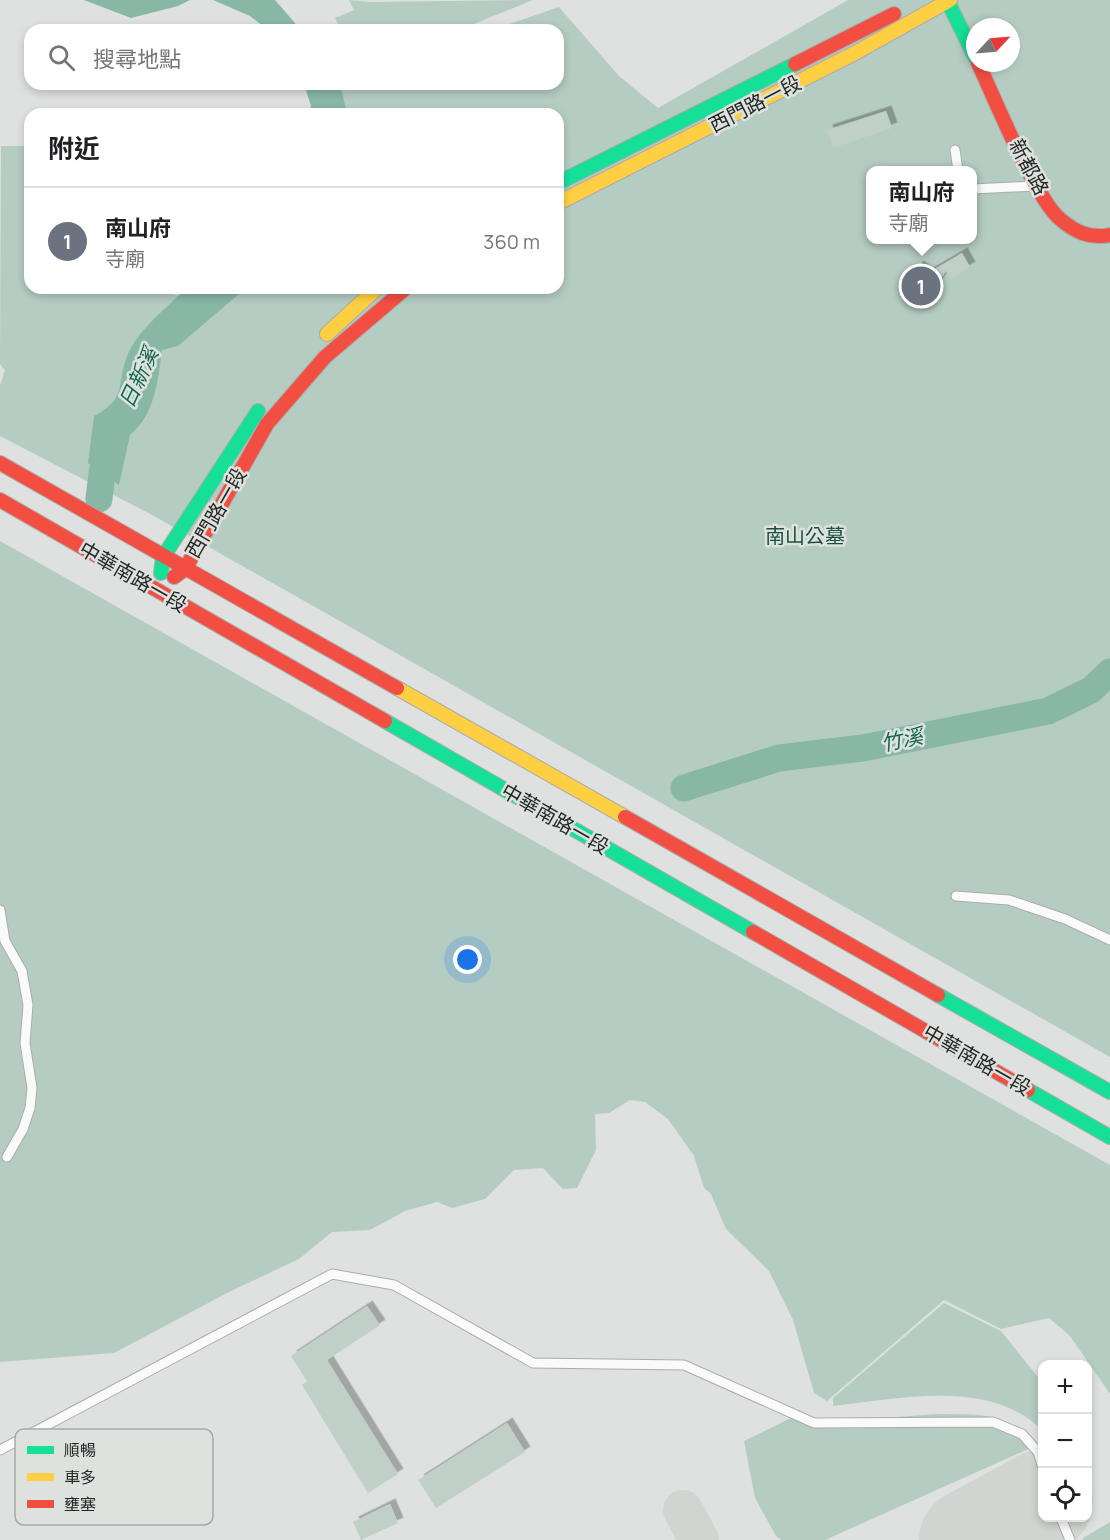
<!DOCTYPE html>
<html lang="zh-TW">
<meta charset="utf-8">
<style>
:root{--surface:#fff;--page:#f6f6f6;--text:#202124;--muted:#757577;--line:#e0e0e0;--accent:#666867}
body{margin:0;font-family:Manrope,"Noto Sans TC",sans-serif;background:var(--page);color:var(--text)}
.controls{position:absolute;right:18px;bottom:18px;display:grid;overflow:hidden;border-radius:12px;box-shadow:0 3px 9px #0003}
.controls button{width:54px;height:54px;display:grid;place-items:center;padding:0;border:0;border-bottom:2px solid var(--line);background:var(--surface);color:var(--text);font:30px sans-serif}
.compass{position:absolute;left:966px;top:18px;width:54px;height:54px;border-radius:50%;background:var(--surface);box-shadow:0 3px 9px #0003;rotate:64deg}
.you{position:absolute;left:468px;top:960px;width:21px;height:21px;margin:-15px;border:4px solid #fff;border-radius:50%;background:#1a73e8;box-shadow:0 0 0 9px #1a73e833}
.badge{display:grid;place-items:center;width:39px;height:39px;border-radius:50%;background:var(--accent);color:#fff;font-size:20px;font-weight:700}
.pin{position:absolute;translate:-50% -50%;border:3px solid #fff;box-shadow:0 2px 6px #0006}
.popup{position:absolute;left:866px;top:166px;width:111px;height:78px;box-sizing:border-box;display:grid;place-content:center;border-radius:12px;background:var(--surface);filter:drop-shadow(0 2px 4px #0005);font-size:20px;white-space:nowrap;color:var(--muted)}
.popup b{font-size:22px;color:var(--text)}
.popup::after{content:'';position:absolute;left:50%;top:100%;margin-left:-12px;border:12px solid transparent;border-top-color:var(--surface)}
.list{margin:0;padding:0;list-style:none}
h2{display:flex;justify-content:space-between;align-items:center;height:78px;margin:0;padding:0 24px;font-size:26px}
h2 small{font-size:20px;font-weight:400;color:var(--muted)}
.list li{display:grid;grid-template-columns:39px 1fr auto;gap:18px;align-items:center;box-sizing:border-box;height:108px;padding:0 24px;border-top:2px solid var(--line)}
.list b{display:block;font-size:22px;white-space:nowrap}
.list p{margin:0;font-size:20px;white-space:nowrap;color:var(--muted)}
.list em{font-size:20px;font-style:normal;color:var(--muted)}
.icon{flex:none;width:33px;height:33px;fill:none;stroke:currentColor;stroke-width:2;stroke-linecap:round;stroke-linejoin:round}
.map{position:relative;flex:none;width:1110px;height:1540px;overflow:hidden}
.search{position:absolute;background:var(--surface);box-shadow:0 3px 9px #0003;left:24px;top:24px;width:540px;height:66px;display:flex;align-items:center;gap:15px;box-sizing:border-box;padding:0 21px;border-radius:18px;color:var(--muted);font-size:22px}
.panel{position:absolute;background:var(--surface);box-shadow:0 3px 9px #0003;left:24px;top:108px;width:540px;height:186px;border-radius:18px}
.map>svg:first-child{display:block}
.green{fill:#b5ccc2;fill-rule:evenodd}
.water{fill:#89b7a6}
.lines{fill:none;stroke-linecap:round;stroke-linejoin:round}
.river{stroke:#89b7a6;stroke-width:27}
.taxiway{stroke:#d2d4d2;stroke-width:40}
.runway{stroke:#d2d4d2;stroke-width:102}
.building{fill:#c1cfc9;filter:url(#shadow)}
.lane-casing{stroke:#aaacab;stroke-width:11}
.fast-casing{stroke:#aaacab;stroke-width:16}
.slow-casing{stroke:#aaacab;stroke-width:16}
.jam-casing{stroke:#aaacab;stroke-width:16}
.lane{stroke:#fafafa;stroke-width:9}
.fast{stroke:#16e098;stroke-width:14}
.slow{stroke:#ffcf43;stroke-width:14}
.jam{stroke:#f24e42;stroke-width:14}
.labels{text-anchor:middle;stroke-width:5;stroke-linejoin:round;paint-order:stroke}
.street-label{font-size:20px;fill:#252726;stroke:#dde2df}
.park-label{font-size:20px;fill:#1b503f;stroke:#dde2df}
.water-label{font-size:21px;font-style:italic;fill:#11644d;stroke:#dde2df}
.key{fill:#dde2df;stroke:#a6aaa8;stroke-width:1.5}
.key-label{font-size:16px;fill:#252726}
</style>
<div class="map">
<svg width="1110" height="1540" viewBox="0 0 1110 1540">
<defs>
<filter id="shadow"><feDropShadow dx="5.5" dy="-5.5" stdDeviation="0" flood-color="#0004"/></filter>
</defs>
<rect width="100%" height="100%" fill="#dee1df"/>
<g class="green">
<polygon points="349,0 369,2 533,0 459,30 341,30 335,18 354,10"/>
<path d="M848 0H1110V1057L154 516 0 436V385L5 370 0 364 1 146H30V288H153L191 300 210 288H558V114H328V97L357 84H558V30H492L559 7 619 76 658 108ZM975 27H1011V63H975ZM870 170H972V240H870Z"/>
<polygon points="0,541 1110,1165 1110,1394 1070,1336 1049,1318 1001,1329 944,1300 827,1401 814,1393 793,1320 769,1271 726,1229 711,1194 704,1188 694,1156 668,1119 645,1102 630,1100 609,1113 595,1114 596,1150 577,1188 563,1189 543,1168 514,1170 485,1199 452,1208 437,1202 405,1211 370,1230 332,1232 299,1259 229,1292 114,1353 0,1362"/>
<path d="M944 1303 1001 1331 1042 1382V1430C989 1378 900 1399 833 1406V1398Z"/>
<path d="M936 1414C977 1415 1008 1410 1035 1446L825 1540H781L776 1536 755 1498 744 1441 795 1416 832 1422Z"/>
<polygon points="1110,1522 1110,1540 1083,1540 1083,1538"/>
</g>
<g class="water">
<polygon points="84,0 190,0 178,6 131,18"/>
<polygon points="213,0 275,0 301,30 268,30 250,16"/>
<polygon points="304,84 340,84 347,114 309,114 311,106"/>
<path d="M189 288H246L178 346 162 350C158 380 155 415 130 435L119 485 88 463 94 416C129 398 115 383 128 354 138 331 163 311 180 294Z"/>
</g>
<g class="lines">
<g class="river">
<polyline points="99,499 102,473 111,439"/>
<polyline points="684,788 779,758 863,748 1048,711 1091,690 1110,672"/>
</g>
<polyline class="taxiway" points="683,1510 699,1540"/>
<polyline class="runway" points="970,1540 1042,1501"/>
</g>
<g class="building">
<polygon points="886,111 892,128 833,148 827,130"/>
<polygon points="962,253 970,267 950,279 946,271 924,304 903,291 918,266 928,273"/>
<polygon points="367,1306 380,1325 327,1360 398,1474 368,1493 302,1385 307,1381 291,1356"/>
<polygon points="507,1423 525,1452 436,1508 418,1480"/>
<polygon points="390,1504 398,1523 361,1540 353,1522"/>
</g>
<g class="lines">
<defs>
<g id="lane">
<polyline points="955,150 958,170"/>
<polyline points="972,189 1035,186"/>
<polyline points="956,896 1009,900 1065,919 1110,940"/>
<polyline points="0,910 5,941 22,971 28,1005 25,1043 32,1088 30,1108 23,1129 7,1157"/>
<polyline points="0,1450 332,1274 394,1285 533,1363 684,1365 814,1423 993,1422 1022,1434 1038,1452 1042,1465"/>
<polyline points="1061,1518 1070,1540"/>
</g>
<g id="fast">
<polyline points="947,0 975,57"/>
<polyline points="558,183 795,64"/>
<polyline points="161,573 163,557 258,411"/>
<polyline points="385,721 753,932"/>
<polyline points="938,995 1110,1092"/>
<polyline points="1028,1090 1110,1137"/>
</g>
<g id="slow">
<polyline points="558,203 855,53 950,0"/>
<polyline points="327,334 377,288"/>
<polyline points="397,688 625,817"/>
</g>
<g id="jam">
<path d="M978 63C994 97 1035 198 1060 219 1075 232 1090 239 1110 235"/>
<polyline points="795,64 894,14"/>
<polyline points="0,463 397,688"/>
<polyline points="0,500 385,721"/>
<polyline points="174,577 185,569 267,424 325,357 406,288"/>
<polyline points="625,817 938,995"/>
<polyline points="753,932 1028,1090"/>
</g>
</defs>
<use href="#lane" class="lane-casing"/>
<use href="#fast" class="fast-casing"/>
<use href="#slow" class="slow-casing"/>
<use href="#jam" class="jam-casing"/>
<use href="#lane" class="lane"/>
<use href="#fast" class="fast"/>
<use href="#slow" class="slow"/>
<use href="#jam" class="jam"/>
</g>
<g class="labels">
<g class="street-label">
<text transform="translate(755 104) rotate(-27)" y="7">西門路一段</text>
<text transform="translate(1029 167) rotate(62)" y="7">新都路</text>
<text transform="translate(216 513) rotate(-60)" y="7">西門路一段</text>
<text transform="translate(133 577) rotate(30)" y="7">中華南路一段</text>
<text transform="translate(555 819) rotate(30)" y="7">中華南路一段</text>
<text transform="translate(977 1060) rotate(30)" y="7">中華南路一段</text>
</g>
<g class="park-label">
<text x="805" y="543">南山公墓</text>
</g>
<g class="water-label">
<text transform="translate(139 378) rotate(-65)" y="7">日新溪</text>
<text transform="translate(902 740) rotate(-11)" y="7">竹溪</text>
</g>
</g>
<rect x="15" y="1429" width="198" height="96" rx="9" class="key"/>
<rect x="27" y="1446" width="27" height="8" fill="#16e098"/>
<rect x="27" y="1473" width="27" height="8" fill="#ffcf43"/>
<rect x="27" y="1500" width="27" height="8" fill="#f24e42"/>
<g class="key-label">
<text x="64" y="1456">順暢</text>
<text x="64" y="1483">車多</text>
<text x="64" y="1510">壅塞</text>
</g>
</svg>
<div class="controls">
<button>+</button>
<button>−</button>
<button><svg class="icon" aria-label="locate" viewBox="0 0 24 24"><circle cx="12" cy="12" r="6"/><path d="M12 2v4M12 18v4M2 12h4M18 12h4"/></svg></button>
</div>
<svg class="compass" viewBox="-18 -18 36 36"><path d="M0-13l5 13h-10z" fill="#e53935"/><path d="M0 13l5-13h-10z" fill="#757577"/></svg>
<div class="you"></div>
<div class="pin badge" style="left:921px;top:286px;background:#6b7280">1</div>
<div class="popup"><b>南山府</b>寺廟</div>
<div class="search"><svg class="icon" aria-label="search" viewBox="0 0 24 24"><circle cx="10" cy="10" r="6"/><path d="M15 15l6 6"/></svg>搜尋地點</div>
<section class="panel">
<h2>附近<small></small></h2>
<ul class="list">
<li><span class="badge" style="background:#6b7280">1</span><div><b>南山府</b><p>寺廟</p></div><em>360 m</em></li>
</ul>
</section>
</div>
